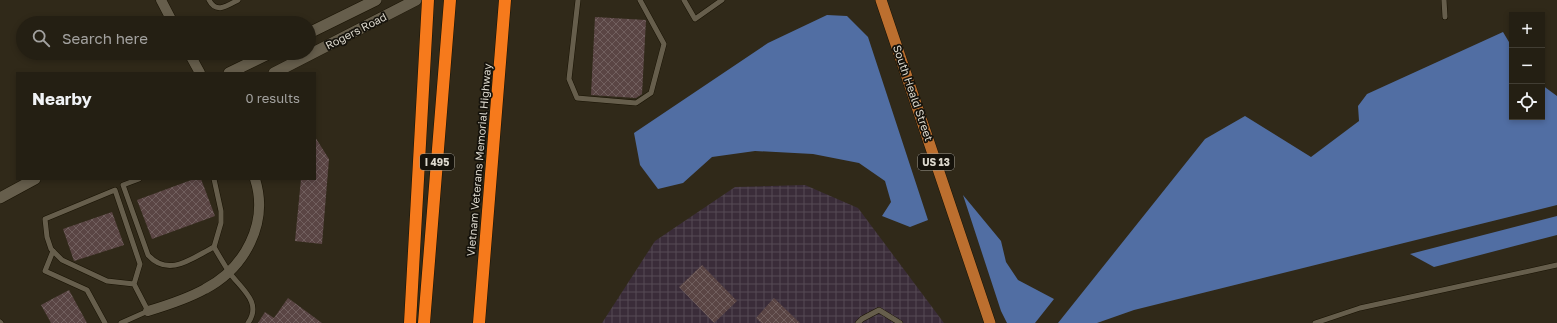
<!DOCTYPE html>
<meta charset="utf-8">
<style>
:root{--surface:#241f13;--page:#302c21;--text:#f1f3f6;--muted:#a3a2a0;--line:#413d33}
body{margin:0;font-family:"Golos Text",sans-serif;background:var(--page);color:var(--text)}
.controls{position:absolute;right:12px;top:12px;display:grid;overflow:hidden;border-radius:0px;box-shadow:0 2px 6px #0003}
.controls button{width:36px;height:36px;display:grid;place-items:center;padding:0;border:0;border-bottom:1px solid var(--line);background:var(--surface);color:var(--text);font:20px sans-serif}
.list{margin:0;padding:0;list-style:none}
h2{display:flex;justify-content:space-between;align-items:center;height:52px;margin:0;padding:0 16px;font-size:17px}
h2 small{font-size:13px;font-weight:400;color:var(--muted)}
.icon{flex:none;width:22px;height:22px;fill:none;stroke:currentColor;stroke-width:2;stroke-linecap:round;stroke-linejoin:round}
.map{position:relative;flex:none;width:1557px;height:323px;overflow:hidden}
.search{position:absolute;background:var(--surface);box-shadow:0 2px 6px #0003;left:16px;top:16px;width:300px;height:44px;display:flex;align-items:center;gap:10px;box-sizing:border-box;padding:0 14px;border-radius:22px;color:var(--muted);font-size:15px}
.panel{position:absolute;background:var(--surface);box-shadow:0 2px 6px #0003;left:16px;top:72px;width:300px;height:108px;border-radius:0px}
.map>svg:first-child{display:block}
.industrial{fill:url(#industrial-grid)}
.water{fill:#516ea3}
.building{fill:url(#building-cross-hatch)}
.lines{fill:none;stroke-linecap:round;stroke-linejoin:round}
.service-casing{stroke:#181203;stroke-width:6}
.minor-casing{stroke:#181203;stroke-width:11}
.tertiary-casing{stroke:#181203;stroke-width:12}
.primary-casing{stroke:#181203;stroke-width:12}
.motorway-casing{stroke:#181203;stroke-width:13}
.service{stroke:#665e4c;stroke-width:5}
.minor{stroke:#665e4c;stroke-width:10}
.tertiary{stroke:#665e4c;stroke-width:11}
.primary{stroke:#bc6f2f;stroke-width:11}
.motorway{stroke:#f67a1c;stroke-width:12}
.labels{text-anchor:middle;stroke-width:3.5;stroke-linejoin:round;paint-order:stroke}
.shield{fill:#15120b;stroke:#a09d93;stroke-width:1}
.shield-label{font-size:10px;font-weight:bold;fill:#dcd8cd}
.street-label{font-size:11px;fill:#dcd8cd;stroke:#15120b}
</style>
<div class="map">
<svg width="1557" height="323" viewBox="0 0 1557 323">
<defs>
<pattern id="industrial-grid" width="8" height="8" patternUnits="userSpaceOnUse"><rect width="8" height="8" fill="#3a2c39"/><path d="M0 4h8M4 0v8" fill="none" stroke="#564a54"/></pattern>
<pattern id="building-cross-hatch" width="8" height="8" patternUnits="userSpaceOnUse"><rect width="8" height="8" fill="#5a4544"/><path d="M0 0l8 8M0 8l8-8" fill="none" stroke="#715f5e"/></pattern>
</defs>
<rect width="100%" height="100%" fill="#302919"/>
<polygon class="industrial" points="805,185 858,208 944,323 602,323 655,241 735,187"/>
<g class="water">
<polygon points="827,15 847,16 868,37 928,220 910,227 882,216 891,202 885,181 859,163 813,154 755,151 712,157 683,183 658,189 640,165 634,133 768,43"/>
<polygon points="1503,32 1512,47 1512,117 1542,117 1542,85 1557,96 1557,205 1134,310 1097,323 1058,323 1205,139 1245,116 1311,157 1359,121 1358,106 1367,94"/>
<polygon points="963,195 1001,241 1006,262 1018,280 1054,299 1035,323 1007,323 1001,311"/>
<polygon points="1557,216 1557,235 1434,267 1410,254"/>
</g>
<g class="building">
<polygon points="595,17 646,20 642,94 636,98 591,95"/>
<polygon points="315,137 329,159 322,244 295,241 301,179 315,179"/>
<polygon points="194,179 201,179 215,216 152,239 137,200"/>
<polygon points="112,212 124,245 74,261 63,229"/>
<polygon points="702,265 737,301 714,323 679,287"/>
<polygon points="69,290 87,323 51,323 41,305"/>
<polygon points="288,298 322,323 258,323 265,312 274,318"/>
<polygon points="774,298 800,323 761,323 756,318"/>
</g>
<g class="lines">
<defs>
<g id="service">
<path d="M209 0C216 14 227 6 238 0"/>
<polyline points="578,0 569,79 577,98 636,103 651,93 664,44 640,0"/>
<polyline points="684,0 695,19 722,0"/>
<polyline points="1444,0 1445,17"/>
<path d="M139 179 123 185 148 255C169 278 192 258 214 247"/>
<path d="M214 179 221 211V223L214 247C219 256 224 264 229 272 240 288 263 302 248 323"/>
<polyline points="53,251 45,271 87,290 105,323"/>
<polyline points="0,322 1,323"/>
<polyline points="121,323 148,311 134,284 140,264 115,190 45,219 47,237 51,249 62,260 107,281 134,284"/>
<polyline points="858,323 862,319 879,310 900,323"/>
<polyline points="1315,323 1360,308 1557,265"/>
</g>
<g id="minor">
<polyline points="161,0 173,23"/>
<polyline points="189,53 200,73"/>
<path d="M148 311C168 305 187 299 205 289 245 268 269 223 255 179"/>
</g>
<g id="tertiary">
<polyline points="309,33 376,0"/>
<polyline points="229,73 270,53"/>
<polyline points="274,73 416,0"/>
<polyline points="0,198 35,179"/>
</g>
<polyline id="primary" points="881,0 990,323"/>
<g id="motorway">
<polyline points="410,323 428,0"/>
<polyline points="424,323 450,0"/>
<polyline points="479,323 505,0"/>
</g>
</defs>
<use href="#service" class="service-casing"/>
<use href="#minor" class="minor-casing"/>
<use href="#tertiary" class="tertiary-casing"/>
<use href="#primary" class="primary-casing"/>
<use href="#motorway" class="motorway-casing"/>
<use href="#service" class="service"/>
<use href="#minor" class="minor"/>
<use href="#tertiary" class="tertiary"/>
<use href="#primary" class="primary"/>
<use href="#motorway" class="motorway"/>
</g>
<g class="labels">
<g class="shield">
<rect x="420" y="154" width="34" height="16" rx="3"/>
<rect x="918" y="154" width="36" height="16" rx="3"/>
</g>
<g class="shield-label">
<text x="437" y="166">I 495</text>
<text x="936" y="166">US 13</text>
</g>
<g class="street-label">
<text transform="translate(356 31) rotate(-27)" y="4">Rogers Road</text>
<text transform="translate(913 93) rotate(71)" y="4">South Heald Street</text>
<text transform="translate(479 160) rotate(-85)" y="4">Vietnam Veterans Memorial Highway</text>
</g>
</g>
</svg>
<div class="controls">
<button>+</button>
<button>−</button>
<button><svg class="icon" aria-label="locate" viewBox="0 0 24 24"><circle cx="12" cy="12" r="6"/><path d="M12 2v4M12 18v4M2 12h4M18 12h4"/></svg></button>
</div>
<div class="search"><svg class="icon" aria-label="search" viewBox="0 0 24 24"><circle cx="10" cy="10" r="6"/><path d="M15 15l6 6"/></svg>Search here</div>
<section class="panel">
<h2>Nearby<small>0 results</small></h2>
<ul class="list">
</ul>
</section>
</div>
